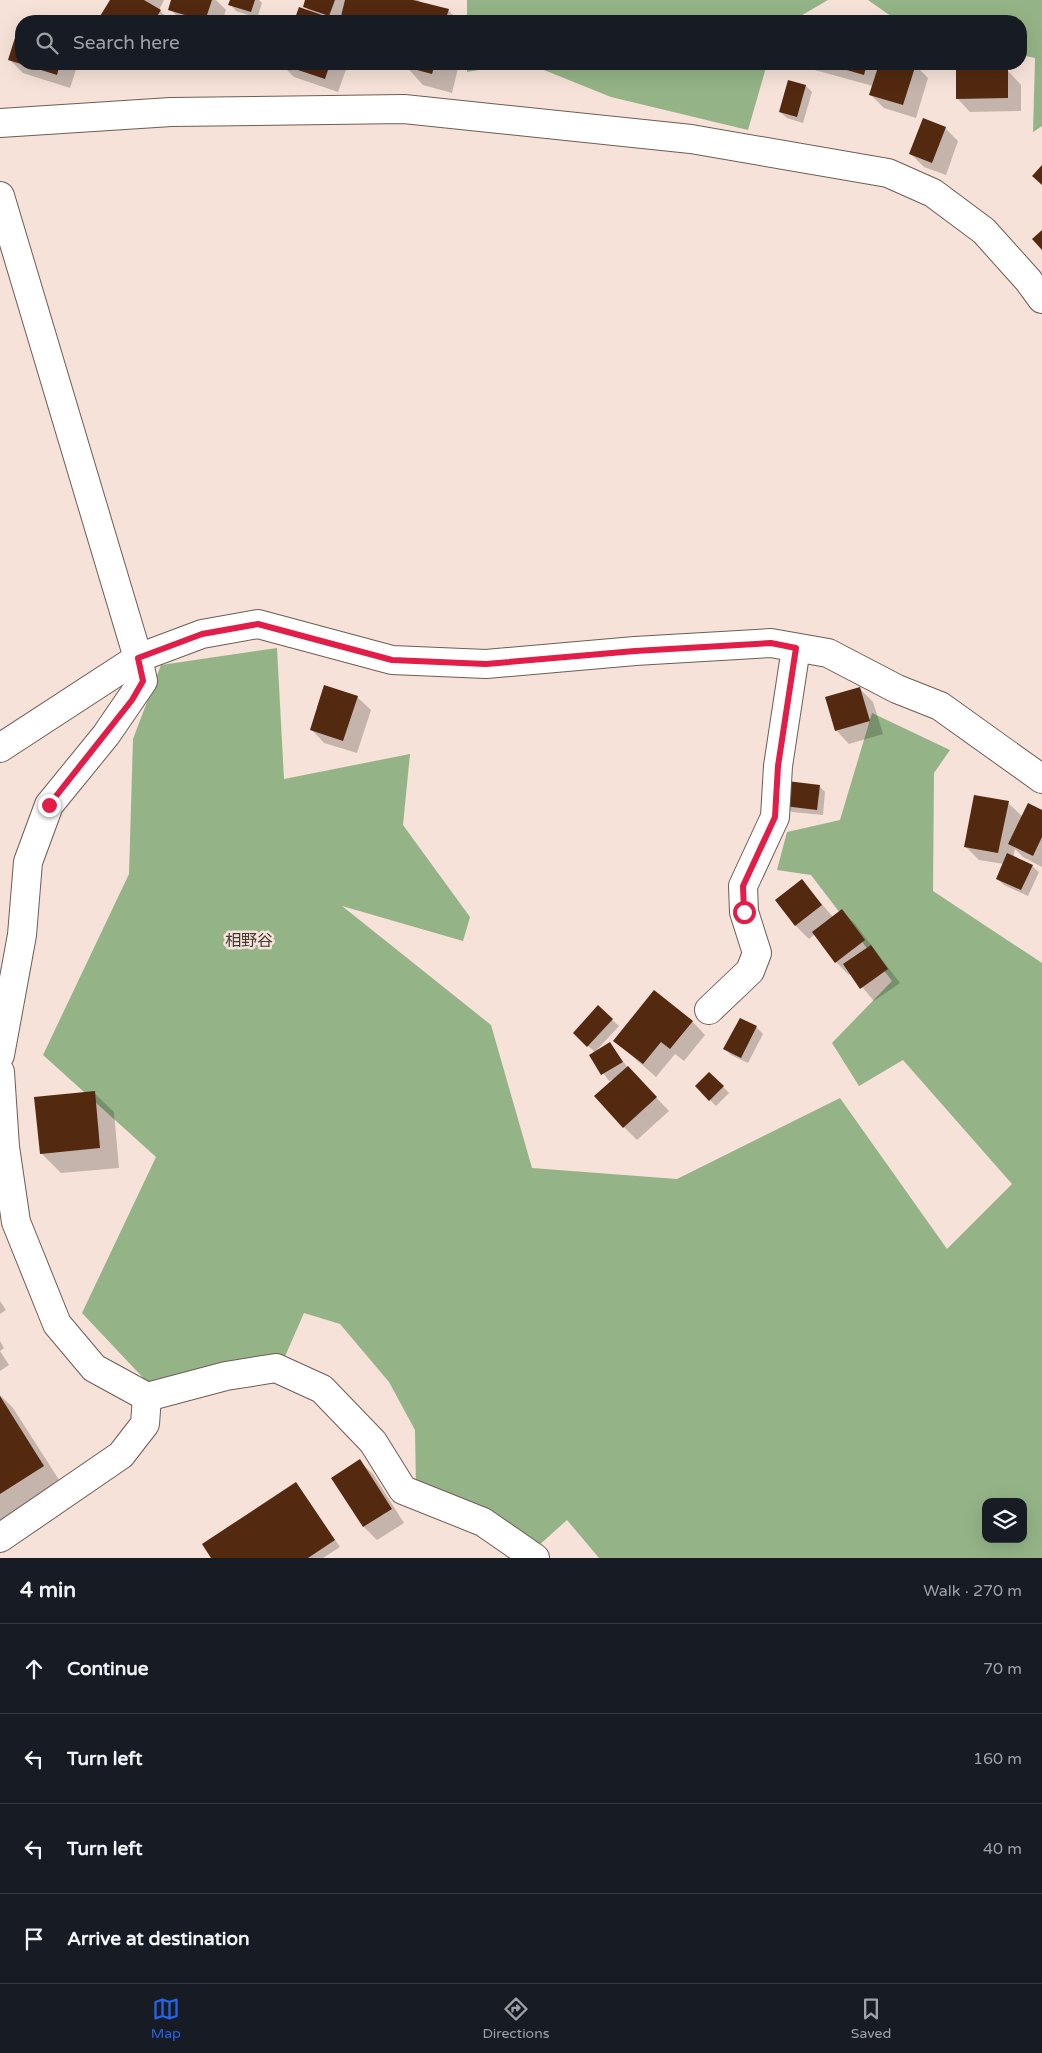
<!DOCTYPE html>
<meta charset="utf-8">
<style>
:root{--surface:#171b24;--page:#242831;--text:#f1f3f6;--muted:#9ea1a6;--line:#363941;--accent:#2563eb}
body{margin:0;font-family:"Varela Round","Noto Sans JP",sans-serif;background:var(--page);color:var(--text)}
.controls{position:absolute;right:15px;bottom:15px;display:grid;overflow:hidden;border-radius:10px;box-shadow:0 5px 20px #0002}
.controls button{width:45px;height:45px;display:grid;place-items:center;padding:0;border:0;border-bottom:1px solid var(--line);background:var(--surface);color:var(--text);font:25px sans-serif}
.stop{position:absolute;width:15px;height:15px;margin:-11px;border:4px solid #e11d48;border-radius:50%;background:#fff}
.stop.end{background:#e11d48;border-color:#fff;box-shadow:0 1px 5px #0008}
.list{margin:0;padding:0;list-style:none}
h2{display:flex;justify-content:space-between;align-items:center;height:65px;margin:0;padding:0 20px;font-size:21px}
h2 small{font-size:16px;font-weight:400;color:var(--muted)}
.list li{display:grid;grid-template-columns:32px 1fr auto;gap:15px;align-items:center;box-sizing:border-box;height:90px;padding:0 20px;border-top:1px solid var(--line)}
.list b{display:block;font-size:19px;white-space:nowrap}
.list em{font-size:16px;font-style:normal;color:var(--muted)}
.icon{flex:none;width:28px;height:28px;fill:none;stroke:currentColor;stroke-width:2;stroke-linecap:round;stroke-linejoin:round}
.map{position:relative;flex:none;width:1042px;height:1558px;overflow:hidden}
.search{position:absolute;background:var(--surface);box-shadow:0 5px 20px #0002;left:15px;right:15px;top:15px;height:55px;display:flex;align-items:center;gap:12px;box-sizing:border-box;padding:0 18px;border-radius:20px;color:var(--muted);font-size:19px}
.sheet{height:425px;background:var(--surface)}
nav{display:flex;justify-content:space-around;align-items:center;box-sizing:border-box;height:70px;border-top:1px solid var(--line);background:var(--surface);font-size:14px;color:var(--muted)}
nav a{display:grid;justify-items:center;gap:2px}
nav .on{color:var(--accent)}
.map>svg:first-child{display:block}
.forest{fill:#94b487;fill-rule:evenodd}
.shadow{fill:#0003}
.building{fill:#532910}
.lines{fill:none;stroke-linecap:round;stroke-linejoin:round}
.street-casing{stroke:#6e5d54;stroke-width:30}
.street{stroke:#fff;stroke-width:28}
.route{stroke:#e11d48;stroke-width:6}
.labels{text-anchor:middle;stroke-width:5;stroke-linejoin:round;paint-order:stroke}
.quarter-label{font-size:16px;fill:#403935;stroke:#f6e2d8}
</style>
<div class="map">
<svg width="1042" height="1558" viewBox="0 0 1042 1558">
<rect width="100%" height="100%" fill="#f6e2d8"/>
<g class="forest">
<polygon points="467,0 828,0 792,21 467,21"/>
<polygon points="868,0 1042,0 1042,126 1033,132 1035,58 1021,55 1021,21 898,21"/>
<polygon points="467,64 513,64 467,72"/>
<polygon points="529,64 767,64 748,130 611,97"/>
<path d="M277 648 284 779 410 754 403 825 470 917 463 941 342 906 491 1025 532 1168 677 1179 840 1098 947 1249 1012 1184 903 1060 859 1086 832 1043 892 981 811 875 777 870 787 832 840 820 872 713 950 750 934 773 933 891 1042 963V1558H599L567 1520 537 1547 416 1488 415 1430 389 1382 340 1324 304 1313 283 1361 148 1383 82 1313 156 1157 43 1055 129 874 133 739 161 665ZM986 1502H1023V1539H986Z"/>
</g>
<g class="shadow">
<polygon points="111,0 164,0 159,10 171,21 98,21"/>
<polygon points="173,0 216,0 226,10 222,21 182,21 170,9"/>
<polygon points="231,0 259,0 262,3 257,18 236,11 230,4"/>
<polygon points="306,0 418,0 422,3 448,10 459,21 295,21 299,9 311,13 304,6"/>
<polygon points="20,27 21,64 78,64 70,88 23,73 10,60"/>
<polygon points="141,64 149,64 147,67"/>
<polygon points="281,64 348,64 338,92 294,77"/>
<polygon points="404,64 459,64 452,93 423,85"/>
<polygon points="806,64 911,64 915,65 928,78 916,118 884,108 871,95 873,86 811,69"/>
<polygon points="966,64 984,64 992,71 1008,71 1021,85 1021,111 970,112 957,98"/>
<polygon points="806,86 812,92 803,123 787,118 780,112"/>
<polygon points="945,128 958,141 946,175 924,167 911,154"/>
<polygon points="860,689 873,702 883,734 849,744 836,730"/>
<polygon points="357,697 371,710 357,753 324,743 311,729"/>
<polygon points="819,786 825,792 823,815 792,812 786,806"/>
<polygon points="1008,803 1023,817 1042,811 1042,867 1023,857 1015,849 1013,858 1032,866 1039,872 1028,896 1004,885 997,879 1004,864 979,860 965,846"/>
<polygon points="802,881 833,917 842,911 855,924 900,983 874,1001 851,974 849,975 836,962 815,934 809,939 796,926 776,901"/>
<polygon points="598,1007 619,1026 595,1052 581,1040"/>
<polygon points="740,1019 757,1028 763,1034 748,1063 731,1055 725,1049"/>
<polygon points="692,1021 705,1035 684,1061 675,1054 656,1077 615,1041"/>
<polygon points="610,1044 628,1068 669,1111 637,1140 624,1127 618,1077 609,1081 591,1056"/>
<polygon points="710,1073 729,1093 716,1106 696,1086"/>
<polygon points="94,1093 114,1112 119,1168 61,1173 41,1153"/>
<polygon points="0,1301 6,1310 0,1314"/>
<polygon points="0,1341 4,1348 0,1351 9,1365 0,1371"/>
<polygon points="0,1395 13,1408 63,1486 0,1526"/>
<polygon points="359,1461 373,1474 404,1523 377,1540 364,1527"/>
<polygon points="296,1483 340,1547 323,1558 213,1558"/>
</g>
<g class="building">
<polygon points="110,0 144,0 161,10 154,21 97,21"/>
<polygon points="171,0 212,0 205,21 168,10"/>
<polygon points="230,0 255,0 251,12 228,5"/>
<polygon points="305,0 335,0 329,16 303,7"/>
<polygon points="345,0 413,0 449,9 445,21 346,21 340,20"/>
<polygon points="299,7 339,21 294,21"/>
<polygon points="19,25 21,26 21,64 8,60"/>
<polygon points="22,64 60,64 57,75"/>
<polygon points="280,64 330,64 325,79"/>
<polygon points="403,64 435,64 432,74 402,66"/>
<polygon points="826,64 867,64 864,75"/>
<polygon points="879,64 916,64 903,105 869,95"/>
<polygon points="965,64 980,64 980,70 1008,70 1008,98 956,99 956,68 965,68"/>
<polygon points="788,80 806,85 797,117 779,112"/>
<polygon points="923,118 946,127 932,163 909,154"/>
<polygon points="1042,165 1042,185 1032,176"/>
<polygon points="1042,230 1042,250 1032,239"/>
<polygon points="324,685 358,696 343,741 310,730"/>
<polygon points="860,687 870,721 835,731 825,697"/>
<polygon points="787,781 820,785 817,810 784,806"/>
<polygon points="974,795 1009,801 998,853 964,847"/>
<polygon points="1028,803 1042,810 1042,837 1033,856 1008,844"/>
<polygon points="1007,853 1033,865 1021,890 996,879"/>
<polygon points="802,879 822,905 795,926 775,900"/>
<polygon points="842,909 865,940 835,963 812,932"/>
<polygon points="871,945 888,969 860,989 843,964"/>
<polygon points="654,990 693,1021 670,1049 661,1042 643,1064 613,1041"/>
<polygon points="598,1005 613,1019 587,1047 573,1033"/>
<polygon points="740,1018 757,1026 741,1058 723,1049"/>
<polygon points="610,1042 623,1062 601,1075 589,1055"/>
<polygon points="628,1066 657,1097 623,1128 594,1096"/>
<polygon points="709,1072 724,1086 709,1101 695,1086"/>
<polygon points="95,1091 100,1148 40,1154 34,1097"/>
<polygon points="0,1396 44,1466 0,1494"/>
<polygon points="360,1459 392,1509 363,1527 331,1478"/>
<polygon points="296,1482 335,1540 308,1558 211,1558 202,1544"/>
</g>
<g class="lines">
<defs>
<g id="street">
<polyline points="0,123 171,112 404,109 691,139 888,173 933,193 984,231 1028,280 1042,299"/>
<polyline points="0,196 138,658 143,681 106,735 49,805 28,862 22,935 0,1055"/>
<polyline points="0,748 138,658 202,634 258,624 392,660 486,664 635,651 771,643 828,653 897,689 940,706 1042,779"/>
<polyline points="709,1010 750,971 757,953 744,912 743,886 775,817 778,766 796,648"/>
<polyline points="0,1072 5,1147 16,1222 57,1324 94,1368 147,1397 226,1376 276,1368 322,1389 373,1442 403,1490 483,1522 535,1558"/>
<polyline points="0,1538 121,1455 145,1424 147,1397"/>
</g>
</defs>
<use href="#street" class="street-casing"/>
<use href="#street" class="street"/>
</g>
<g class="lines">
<polyline class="route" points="49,805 132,700 143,681 138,658 202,634 258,624 392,660 486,664 635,651 771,643 796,648 778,766 775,817 743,886 744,912"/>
</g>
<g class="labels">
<g class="quarter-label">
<text x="249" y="946">相野谷</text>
</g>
</g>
</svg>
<div class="controls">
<button><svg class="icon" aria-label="layers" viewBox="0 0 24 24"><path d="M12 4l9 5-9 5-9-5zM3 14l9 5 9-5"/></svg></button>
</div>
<div class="stop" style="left:744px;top:912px"></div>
<div class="stop end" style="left:49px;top:805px"></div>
<div class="search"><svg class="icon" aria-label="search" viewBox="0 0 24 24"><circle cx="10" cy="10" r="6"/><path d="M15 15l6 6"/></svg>Search here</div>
</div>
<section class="sheet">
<h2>4 min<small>Walk · 270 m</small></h2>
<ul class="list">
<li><svg class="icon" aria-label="ahead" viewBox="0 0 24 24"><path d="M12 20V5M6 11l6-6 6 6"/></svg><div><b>Continue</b></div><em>70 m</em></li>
<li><svg class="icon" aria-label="left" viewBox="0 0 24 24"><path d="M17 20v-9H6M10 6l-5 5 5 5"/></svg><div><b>Turn left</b></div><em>160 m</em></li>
<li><svg class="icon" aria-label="left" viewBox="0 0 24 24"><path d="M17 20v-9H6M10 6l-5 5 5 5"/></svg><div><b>Turn left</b></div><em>40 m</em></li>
<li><svg class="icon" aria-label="arrive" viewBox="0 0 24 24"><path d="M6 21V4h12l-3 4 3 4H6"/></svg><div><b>Arrive at destination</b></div></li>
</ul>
</section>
<nav>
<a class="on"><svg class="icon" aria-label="map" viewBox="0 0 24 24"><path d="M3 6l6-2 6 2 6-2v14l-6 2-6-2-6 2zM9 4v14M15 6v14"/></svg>Map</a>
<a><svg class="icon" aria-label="directions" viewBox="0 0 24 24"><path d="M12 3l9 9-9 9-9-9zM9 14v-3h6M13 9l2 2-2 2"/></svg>Directions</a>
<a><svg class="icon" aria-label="saved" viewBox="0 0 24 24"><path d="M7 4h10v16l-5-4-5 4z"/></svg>Saved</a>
</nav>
